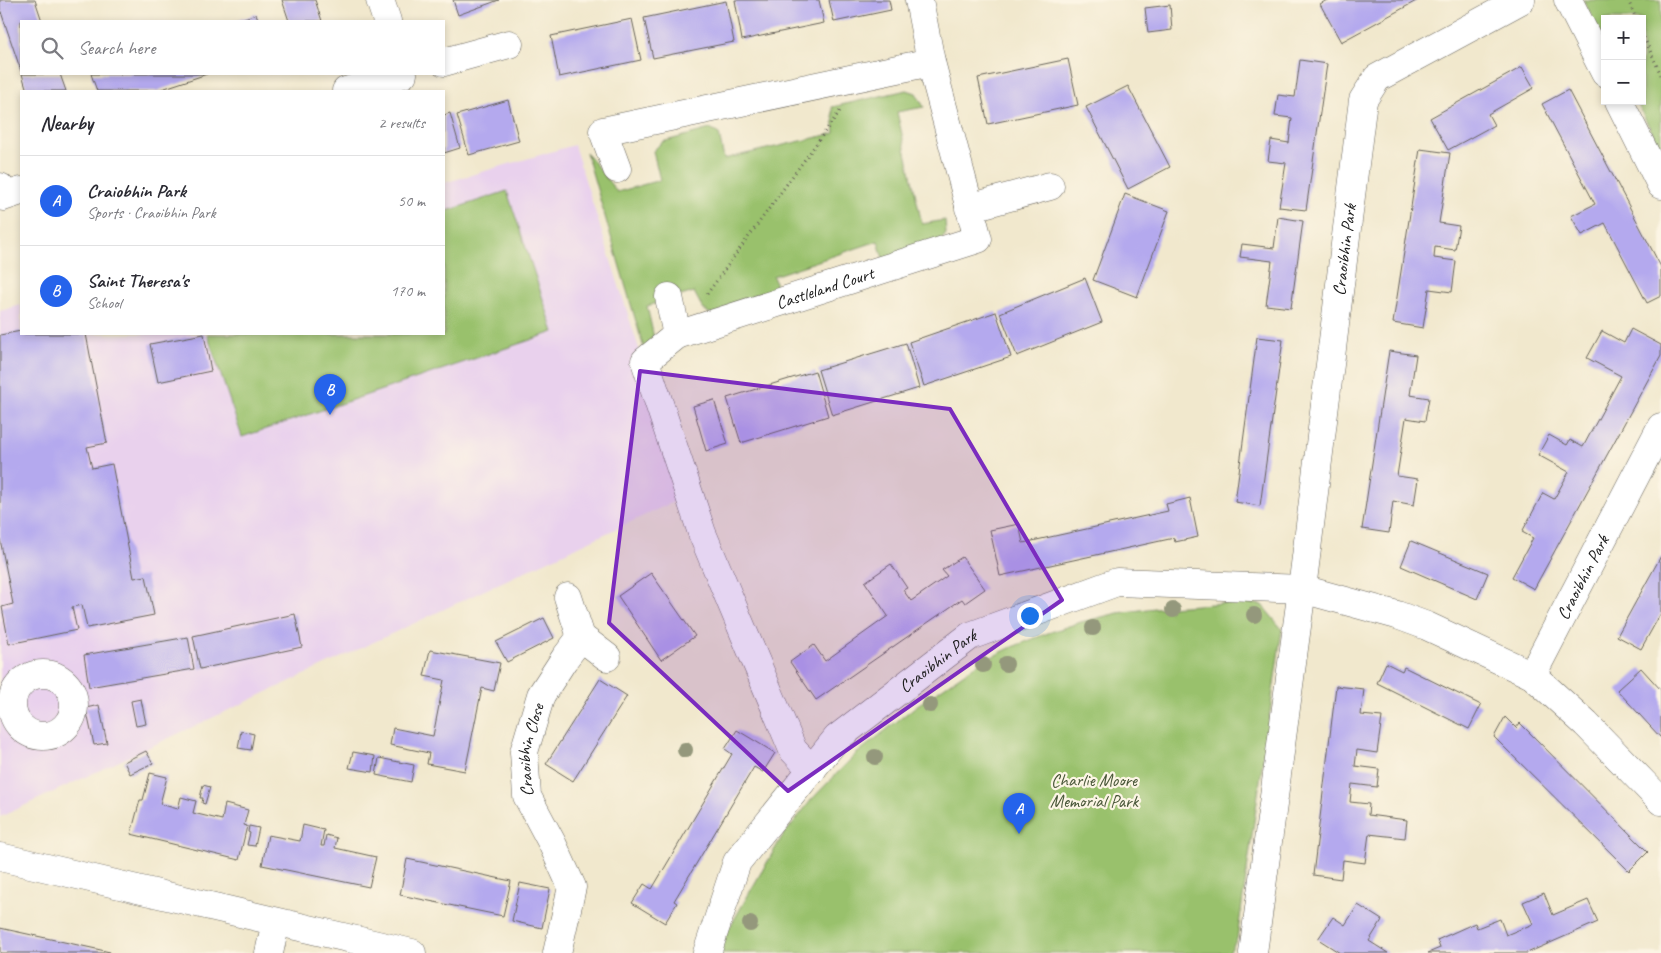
<!DOCTYPE html>
<meta charset="utf-8">
<style>
:root{--surface:#fff;--page:#f2f2f3;--text:#2b2b33;--muted:#7c7c81;--line:#e1e1e2;--accent:#2563eb}
body{margin:0;font-family:Caveat,sans-serif;background:var(--page);color:var(--text)}
.controls{position:absolute;right:15px;top:15px;display:grid;overflow:hidden;border-radius:0px;box-shadow:0 2px 8px #0003}
.controls button{width:45px;height:45px;display:grid;place-items:center;padding:0;border:0;border-bottom:1px solid var(--line);background:var(--surface);color:var(--text);font:25px sans-serif}
.you{position:absolute;left:1029px;top:615px;width:18px;height:18px;margin:-12px;border:4px solid #fff;border-radius:50%;background:#1a73e8;box-shadow:0 0 0 8px #1a73e833}
.badge{display:grid;place-items:center;width:32px;height:32px;border-radius:50%;background:var(--accent);color:#fff;font-size:16px;font-weight:700}
.pin{position:absolute;translate:-50% -41px;filter:drop-shadow(0 1px 2px #0008)}
.pin::after{content:'';position:absolute;top:26px;width:18px;height:15px;background:inherit;clip-path:polygon(0 0,100% 0,50% 100%)}
.list{margin:0;padding:0;list-style:none}
h2{display:flex;justify-content:space-between;align-items:center;height:65px;margin:0;padding:0 20px;font-size:21px}
h2 small{font-size:16px;font-weight:400;color:var(--muted)}
.list li{display:grid;grid-template-columns:32px 1fr auto;gap:15px;align-items:center;box-sizing:border-box;height:90px;padding:0 20px;border-top:1px solid var(--line)}
.list b{display:block;font-size:19px;white-space:nowrap}
.list p{margin:0;font-size:16px;white-space:nowrap;color:var(--muted)}
.list em{font-size:16px;font-style:normal;color:var(--muted)}
.icon{flex:none;width:28px;height:28px;fill:none;stroke:currentColor;stroke-width:2;stroke-linecap:round;stroke-linejoin:round}
.map{position:relative;flex:none;width:1661px;height:953px;overflow:hidden}
.search{position:absolute;background:var(--surface);box-shadow:0 2px 8px #0003;left:20px;top:20px;width:425px;height:55px;display:flex;align-items:center;gap:12px;box-sizing:border-box;padding:0 18px;border-radius:0px;color:var(--muted);font-size:19px}
.panel{position:absolute;background:var(--surface);box-shadow:0 2px 8px #0003;left:20px;top:90px;width:425px;height:245px;border-radius:0px}
.map>svg:first-child{display:block}
.built{fill:#e9d1ed}
.green{fill:#99c16c;stroke:#5a6e44}
.building{fill:#b4a9ee}
.lines{fill:none;stroke-linecap:round;stroke-linejoin:round}
.minor-casing{stroke:#67635a;stroke-width:29}
.path{stroke:#67635a;stroke-width:3;stroke-dasharray:1 4;stroke-linecap:butt}
.minor{stroke:#fff;stroke-width:28}
.tree{fill:#94987b}
.marked{fill:#7b2cbf;fill-opacity:0.2;stroke:#7b2cbf;stroke-width:4;stroke-linejoin:round}
.labels{text-anchor:middle;stroke-width:4.5;stroke-linejoin:round;paint-order:stroke}
.street-label{font-size:18px;fill:#1c1c1c;stroke:#fcf5e5}
.park-label{font-size:18px;fill:#485638;stroke:#fcf5e5}
</style>
<div class="map">
<svg width="1661" height="953" viewBox="0 0 1661 953">
<rect width="100%" height="100%" fill="#fcf5e5"/>
<filter id="ink" filterUnits="userSpaceOnUse"><feTurbulence type="fractalNoise" baseFrequency=".02" numOctaves="2"/><feDisplacementMap in="SourceGraphic" scale="10" xChannelSelector="R" yChannelSelector="G"/><feConvolveMatrix kernelMatrix="1 2 1 2 8 2 1 2 1" color-interpolation-filters="sRGB"/></filter>
<filter id="wash" filterUnits="userSpaceOnUse"><feTurbulence type="fractalNoise" baseFrequency=".0096" numOctaves="4" result="noise"/><feDisplacementMap in="SourceGraphic" scale="20" xChannelSelector="R" yChannelSelector="G"/><feGaussianBlur stdDeviation="1.12" result="paint"/><feColorMatrix in="noise" values="0 0 0 0 0 0 0 0 0 0 0 0 0 0 0 0 0 1.4 0 .05"/><feComposite in="paint" operator="in"/></filter>
<g filter="url(#wash)">
<rect width="100%" height="100%" fill="#f1e8cd"/>
<polygon class="built" points="574,145 686,496 0,817 0,311 21,305 21,334 444,334 444,183"/>
<g class="green">
<polygon points="1583,0 1661,0 1661,150 1636,101 1642,101 1642,19 1605,19 1605,41"/>
<polygon points="907,90 916,93 924,107 897,112 922,224 945,220 946,234 935,248 884,262 878,241 773,276 779,296 715,317 703,309 694,292 647,306 656,347 645,352 586,152 617,192 660,180 653,151 662,142 710,129 719,134 724,159 835,133 832,107"/>
<polygon points="507,191 554,332 242,437 207,334 444,334 444,212"/>
<polygon points="1240,602 1262,605 1282,629 1237,939 1229,953 720,953 727,932 759,876 782,837 812,799 855,755 916,706 979,663 1012,647 1048,633 1081,622 1118,613 1155,608"/>
</g>
<g id="blocks">
<g class="building">
<polygon points="0,0 35,0 42,21 21,21 21,71 0,9"/>
<polygon points="282,0 315,0 322,21 289,21"/>
<polygon points="453,0 499,0 458,15"/>
<polygon points="735,0 819,0 824,23 742,40"/>
<polygon points="829,0 889,0 891,10 834,22"/>
<polygon points="1327,0 1418,0 1341,42 1320,4"/>
<polygon points="726,1 734,42 653,58 644,18"/>
<polygon points="1170,5 1172,30 1148,33 1145,8"/>
<polygon points="256,14 259,21 236,21"/>
<polygon points="632,19 641,60 559,77 551,36"/>
<polygon points="1068,59 1078,105 988,124 978,78"/>
<polygon points="1300,60 1327,64 1306,210 1279,207 1286,163 1268,161 1271,140 1289,143 1292,118 1275,116 1278,95 1295,97"/>
<polygon points="1522,67 1534,88 1488,114 1494,125 1448,150 1430,118"/>
<polygon points="22,74 60,74 66,91 27,91"/>
<polygon points="91,74 207,74 156,91 97,91"/>
<polygon points="1128,86 1170,167 1128,189 1086,107"/>
<polygon points="1568,90 1661,267 1661,296 1647,303 1605,223 1582,235 1571,216 1595,204 1542,104"/>
<polygon points="508,100 519,141 469,155 457,115"/>
<polygon points="450,113 460,148 444,153 444,115"/>
<polygon points="1420,149 1450,153 1439,223 1459,226 1455,250 1435,247 1434,258 1456,261 1452,292 1429,289 1423,328 1393,323"/>
<polygon points="1125,194 1169,211 1137,297 1093,280"/>
<polygon points="1278,217 1303,221 1291,308 1266,305 1272,261 1240,257 1242,244 1274,248"/>
<polygon points="1085,278 1102,322 1017,356 1000,313"/>
<polygon points="996,312 1011,357 924,386 909,342"/>
<polygon points="1631,329 1661,345 1661,356 1534,589 1512,577 1533,538 1522,532 1543,493 1554,499 1569,472 1538,455 1549,435 1567,445 1570,440 1583,447 1621,376 1587,358 1602,331 1624,343"/>
<polygon points="21,331 21,334 86,334 107,443 87,447 92,468 112,464 134,578 146,576 154,615 87,628 82,605 72,607 77,630 9,644 2,607 13,604 0,539 0,335"/>
<polygon points="204,334 211,371 158,382 150,344"/>
<polygon points="1257,337 1283,340 1260,506 1235,502"/>
<polygon points="906,343 919,388 832,415 818,370"/>
<polygon points="1389,351 1416,355 1410,395 1429,398 1425,421 1406,418 1397,476 1418,479 1414,505 1393,501 1389,533 1362,529"/>
<polygon points="815,371 828,416 741,443 727,398"/>
<polygon points="714,400 728,444 706,451 693,406"/>
<polygon points="1190,498 1198,537 1175,542 1174,538 1000,576 990,530 1019,524 1023,543 1168,511 1166,504"/>
<polygon points="1411,541 1488,573 1477,599 1401,566"/>
<polygon points="1661,556 1661,613 1641,649 1617,636"/>
<polygon points="962,557 985,589 965,603 962,599 816,700 790,662 814,645 825,661 888,616 865,582 891,564 907,588 903,590 911,601 947,576 942,570"/>
<polygon points="651,573 695,636 661,660 618,596"/>
<polygon points="295,614 302,647 200,669 193,636"/>
<polygon points="544,618 554,638 507,662 496,642"/>
<polygon points="188,637 194,669 89,687 84,655"/>
<polygon points="430,650 500,663 494,691 482,688 465,771 427,764 429,753 390,745 393,728 433,736 444,680 424,676"/>
<polygon points="1386,663 1402,671 1404,667 1481,705 1469,729 1377,683"/>
<polygon points="1641,668 1661,690 1661,738 1617,690"/>
<polygon points="600,679 627,696 573,781 546,764"/>
<polygon points="1336,686 1364,689 1361,715 1382,717 1377,753 1357,750 1355,766 1379,769 1377,787 1352,784 1350,802 1369,804 1368,815 1407,820 1405,838 1369,834 1365,863 1343,860 1341,879 1313,875"/>
<polygon points="141,699 146,724 136,726 131,701"/>
<polygon points="99,705 107,743 94,745 86,708"/>
<polygon points="1505,717 1516,728 1520,723 1648,852 1629,871 1494,737"/>
<polygon points="737,730 775,753 763,772 754,767 674,901 677,903 665,923 632,903 644,884 652,889 732,754 725,749"/>
<polygon points="241,731 254,734 251,750 238,748"/>
<polygon points="146,751 153,763 130,774 124,762"/>
<polygon points="353,752 375,756 373,772 349,768"/>
<polygon points="379,758 414,765 411,782 376,775"/>
<polygon points="150,773 167,777 160,804 178,809 181,797 196,801 193,813 222,820 225,804 248,810 244,825 247,826 239,860 131,834 140,800 143,800"/>
<polygon points="203,785 210,787 205,804 202,803 203,798 200,798"/>
<polygon points="303,825 324,830 321,846 324,846 326,835 337,838 335,848 376,857 369,887 262,865 268,835 300,841"/>
<polygon points="249,826 259,828 255,846 247,845 250,833 248,832"/>
<polygon points="407,859 511,881 503,916 400,895"/>
<polygon points="520,883 550,889 542,928 512,921"/>
<polygon points="1544,893 1553,915 1588,900 1598,922 1527,953 1428,953 1440,948 1437,940 1475,923 1477,928 1500,919 1506,935 1533,924 1523,902"/>
<polygon points="1358,905 1382,920 1369,941 1388,953 1340,953 1318,939 1333,917 1345,925"/>
<polygon points="0,928 110,952 110,953 0,953"/>
</g>
</g>
</g>
<g filter="url(#ink)">
<use href="#blocks" fill-opacity="0" stroke="#67635a" stroke-width="1"/>
<g class="lines">
<defs>
<g id="minor">
<polyline points="380,0 387,21"/>
<polyline points="1568,0 1605,73"/>
<polyline points="444,62 509,44"/>
<polyline points="346,91 403,74"/>
<polyline points="1619,101 1661,185"/>
<polyline points="617,169 603,131 931,62"/>
<polyline points="0,187 3,197 21,191"/>
<polyline points="969,208 1050,186"/>
<path id="s1" d="M669 297 677 335 978 239 931 62 919 0"/>
<polyline points="677,335 645,361 702,533 793,750 812,770"/>
<polyline points="568,597 581,637 607,657"/>
<circle cx="43" cy="705" r="31"/>
<path id="s2" d="M1532 675 1661 427"/>
<polyline points="0,857 412,953"/>
<polyline points="269,953 276,922"/>
<path id="s3" d="M557 953 572 887 552 843 527 796 524 752 541 695 565 658 581 637"/>
<path id="s4" d="M707 953 737 862 837 738 970 636 1117 582 1302 589 1397 615 1427 626 1532 675 1586 724 1661 801"/>
<path id="s5" d="M1253 953 1302 589 1363 100 1377 78 1521 0"/>
</g>
</defs>
<use href="#minor" class="minor-casing"/>
<g class="path">
<polyline points="1628,0 1636,19"/>
<polyline points="1642,33 1661,75"/>
<polyline points="707,294 840,111"/>
</g>
<use href="#minor" class="minor"/>
</g>
<g class="tree">
<circle cx="1173" cy="610" r="8"/>
<circle cx="1254" cy="615" r="8"/>
<circle cx="1093" cy="628" r="8"/>
<circle cx="1006" cy="664" r="8"/>
<circle cx="983" cy="665" r="8"/>
<circle cx="930" cy="705" r="8"/>
<circle cx="685" cy="750" r="8"/>
<circle cx="875" cy="757" r="8"/>
<circle cx="750" cy="924" r="8"/>
</g>
</g>
<path class="marked" d="M640 371 950 409 1062 600 788 791 609 623Z"/>
<g class="labels">
<g class="street-label">
<text dy="6" stroke="none"><textPath href="#s5" startOffset="709">Craoibhin Park</textPath></text>
<text dy="6" stroke="none"><textPath href="#s1" startOffset="194">Castleland Court</textPath></text>
<text dy="6" stroke="none"><textPath href="#s2" startOffset="110">Craoibhin Park</textPath></text>
<text dy="6" stroke="none"><textPath href="#s4" startOffset="382">Craoibhin Park</textPath></text>
<text dy="6" stroke="none"><textPath href="#s3" startOffset="216">Craoibhin Close</textPath></text>
</g>
<g class="park-label">
<text x="1094" y="786">Charlie Moore<tspan x="1094" dy="21">Memorial Park</tspan></text>
</g>
</g>
</svg>
<div class="controls">
<button>+</button>
<button>−</button>
</div>
<div class="you"></div>
<div class="pin badge" style="left:1019px;top:834px">A</div>
<div class="pin badge" style="left:330px;top:415px">B</div>
<div class="search"><svg class="icon" aria-label="search" viewBox="0 0 24 24"><circle cx="10" cy="10" r="6"/><path d="M15 15l6 6"/></svg>Search here</div>
<section class="panel">
<h2>Nearby<small>2 results</small></h2>
<ul class="list">
<li><span class="badge">A</span><div><b>Craiobhin Park</b><p>Sports · Craoibhin Park</p></div><em>50 m</em></li>
<li><span class="badge">B</span><div><b>Saint Theresa's</b><p>School</p></div><em>170 m</em></li>
</ul>
</section>
</div>
